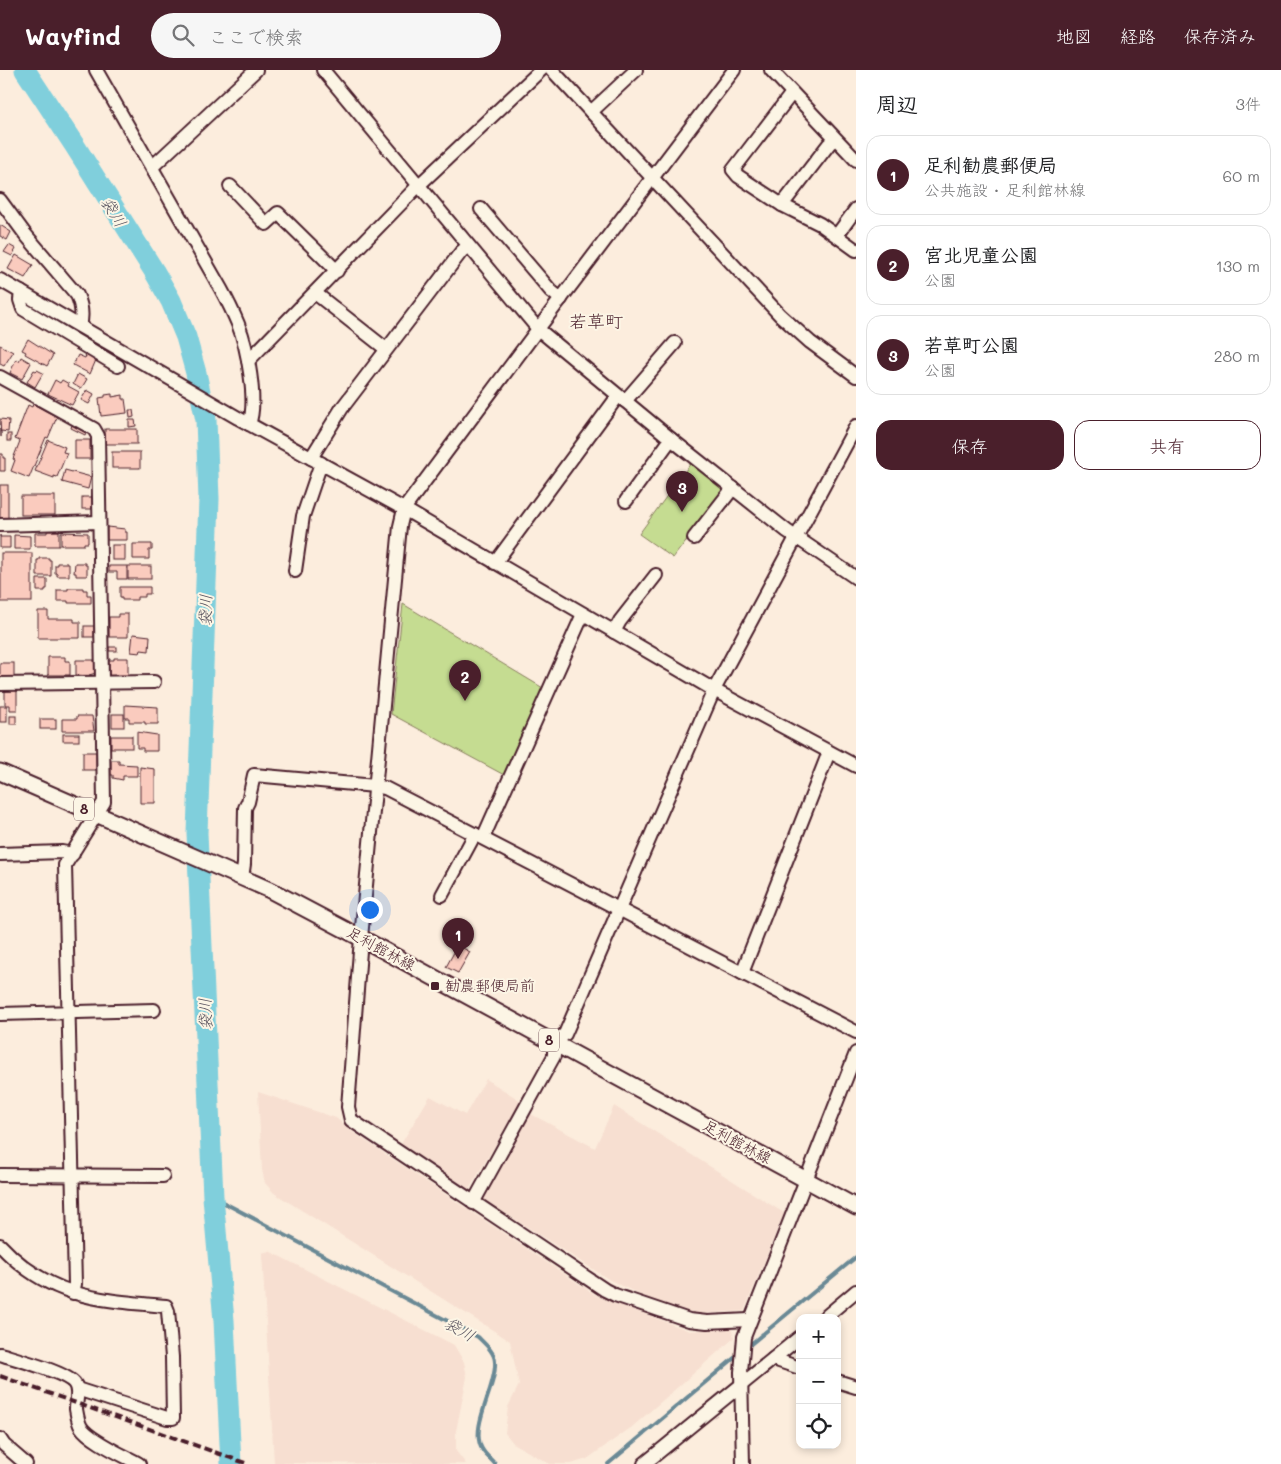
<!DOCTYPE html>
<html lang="ja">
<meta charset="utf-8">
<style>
:root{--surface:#fff;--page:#f6f6f6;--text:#202124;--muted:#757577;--line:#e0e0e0;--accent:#4a1f2b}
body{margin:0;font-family:Mali,"Klee One",sans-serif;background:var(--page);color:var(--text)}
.controls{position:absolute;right:15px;bottom:15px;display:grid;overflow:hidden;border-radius:10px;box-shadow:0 2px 8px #0003}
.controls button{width:45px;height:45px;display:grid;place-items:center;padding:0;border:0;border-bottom:1px solid var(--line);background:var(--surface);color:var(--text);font:25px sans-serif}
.you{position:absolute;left:369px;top:839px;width:18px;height:18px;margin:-12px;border:4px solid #fff;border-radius:50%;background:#1a73e8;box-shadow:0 0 0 8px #1a73e833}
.badge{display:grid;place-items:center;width:32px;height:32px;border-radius:50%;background:var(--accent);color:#fff;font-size:16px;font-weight:700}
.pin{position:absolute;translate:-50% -41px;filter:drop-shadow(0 1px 2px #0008)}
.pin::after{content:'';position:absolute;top:26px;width:18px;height:15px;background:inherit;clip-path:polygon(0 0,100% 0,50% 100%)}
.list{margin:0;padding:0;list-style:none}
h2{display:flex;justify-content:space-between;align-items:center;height:65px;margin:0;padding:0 20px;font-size:21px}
h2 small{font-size:16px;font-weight:400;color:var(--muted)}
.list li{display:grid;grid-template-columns:32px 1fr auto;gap:15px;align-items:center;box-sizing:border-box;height:80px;margin:0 10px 10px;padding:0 10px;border:1px solid var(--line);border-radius:15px}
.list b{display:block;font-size:19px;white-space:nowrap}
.list p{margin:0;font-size:16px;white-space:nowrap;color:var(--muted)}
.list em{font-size:16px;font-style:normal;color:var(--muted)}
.actions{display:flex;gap:10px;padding:15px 20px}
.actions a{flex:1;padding:11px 0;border:1px solid var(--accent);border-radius:15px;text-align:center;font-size:18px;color:var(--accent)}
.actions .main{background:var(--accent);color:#fff}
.icon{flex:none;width:28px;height:28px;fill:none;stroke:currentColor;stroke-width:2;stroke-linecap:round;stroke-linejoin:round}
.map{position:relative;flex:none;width:856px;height:1394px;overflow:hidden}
header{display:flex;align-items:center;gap:30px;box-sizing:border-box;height:70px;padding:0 25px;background:var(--accent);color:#fff}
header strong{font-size:24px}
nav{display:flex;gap:28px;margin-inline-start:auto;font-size:18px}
.search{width:350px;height:45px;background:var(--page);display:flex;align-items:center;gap:12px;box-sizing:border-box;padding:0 18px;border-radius:28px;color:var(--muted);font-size:19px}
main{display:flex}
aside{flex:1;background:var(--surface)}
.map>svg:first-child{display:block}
.built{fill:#f7dfd1}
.green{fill:#c5dc91;stroke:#887e5e}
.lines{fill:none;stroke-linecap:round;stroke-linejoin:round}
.stream{stroke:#6a8995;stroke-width:4}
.river{stroke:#80cfdc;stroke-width:21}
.building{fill:#facbbe;stroke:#4a1f2b}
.minor-casing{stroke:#4a1f2b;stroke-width:16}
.major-casing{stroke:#4a1f2b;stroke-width:19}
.minor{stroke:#fcf5e5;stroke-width:12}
.major{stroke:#fcf5e5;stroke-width:15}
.rail{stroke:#4a1f2b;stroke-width:4;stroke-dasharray:8 4;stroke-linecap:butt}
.poi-dot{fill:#4a1f2b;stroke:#fcf5e5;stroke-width:2}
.labels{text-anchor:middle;stroke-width:4;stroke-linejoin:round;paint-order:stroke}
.shield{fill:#fcf5e5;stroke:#7f5f63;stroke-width:1}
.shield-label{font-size:14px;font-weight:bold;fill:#4a1f2b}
.street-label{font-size:15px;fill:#4a1f2b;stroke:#fcf5e5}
.poi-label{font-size:15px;fill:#4a1f2b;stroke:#fcf5e5;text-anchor:start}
.water-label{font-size:16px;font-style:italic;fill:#5a5460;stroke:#fcf5e5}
.quarter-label{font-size:18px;fill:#4a1f2b;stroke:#fcf5e5}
</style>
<header>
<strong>Wayfind</strong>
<div class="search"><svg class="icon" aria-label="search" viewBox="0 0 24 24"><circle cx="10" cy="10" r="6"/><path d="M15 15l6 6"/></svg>ここで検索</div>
<nav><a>地図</a><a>経路</a><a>保存済み</a></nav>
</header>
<main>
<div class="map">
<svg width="856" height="1394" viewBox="0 0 856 1394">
<rect width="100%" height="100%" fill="#fceddd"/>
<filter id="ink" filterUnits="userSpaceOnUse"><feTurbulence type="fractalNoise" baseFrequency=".02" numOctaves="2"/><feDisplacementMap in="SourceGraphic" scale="10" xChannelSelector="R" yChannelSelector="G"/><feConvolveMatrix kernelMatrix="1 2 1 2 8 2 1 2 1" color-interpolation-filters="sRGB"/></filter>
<g filter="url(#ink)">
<g class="built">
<polygon points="486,1009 521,1031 468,1121 401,1074 430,1026 465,1045"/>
<polygon points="258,1022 336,1048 354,1063 597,1226 690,1261 731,1257 734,1268 632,1357 587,1389 571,1394 550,1394 514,1374 505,1363 508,1337 519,1315 510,1271 274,1123 265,1113 262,1100"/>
<polygon points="614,1036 784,1143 744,1241 697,1244 653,1231 610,1210 483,1129 529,1043 595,1078"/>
<polygon points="269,1181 454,1275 464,1292 467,1307 456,1361 456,1381 466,1394 274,1393 262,1183"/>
</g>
<g class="green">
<polygon points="691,393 725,419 673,488 639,464"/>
<polygon points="403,534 543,618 506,706 391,644"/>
</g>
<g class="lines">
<g class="stream">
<path d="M213 1127 478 1267C484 1273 495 1282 495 1292 497 1316 469 1357 482 1379 485 1385 491 1389 495 1394"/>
<polyline points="746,1278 856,1187"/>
<polyline points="608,1394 739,1284"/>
</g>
<polyline class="river" points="25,0 75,76 154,201 171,231 186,267 196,303 206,350 209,429 197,763 213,1127 224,1251 231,1394"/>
</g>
<g class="building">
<polygon points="0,155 11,162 7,170 0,166"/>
<polygon points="9,175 16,179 12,186 4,182"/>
<polygon points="16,185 33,195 25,208 8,199"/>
<polygon points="28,269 53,285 47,296 25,284 26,282 22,280"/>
<polygon points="0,275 13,282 4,296 0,294"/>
<polygon points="78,285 85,288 86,285 96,290 90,304 73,295"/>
<polygon points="21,287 31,293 22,309 10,303 16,289 19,291"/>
<polygon points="34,300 36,301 37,300 43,303 35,317 27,312"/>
<polygon points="78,304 87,309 81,319 73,314"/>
<polygon points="55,310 60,313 62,310 69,314 68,316 79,322 72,335 48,324"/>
<polygon points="87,320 94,324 89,334 81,330"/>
<polygon points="112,324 112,327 123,325 123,329 125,329 127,343 101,346 99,328 105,327 105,325"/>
<polygon points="33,334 57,347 48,368 46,367 29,408 11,401 15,390 13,389 20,371 15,369 28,335 32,337"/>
<polygon points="129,340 133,340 134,347 130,348"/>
<polygon points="0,349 9,350 8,362 1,361 1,367"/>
<polygon points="129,350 135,350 136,356 129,357"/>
<polygon points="72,355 86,363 85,365 71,358"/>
<rect x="105" y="359" width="32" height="15"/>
<rect x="7" y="364" width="4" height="7"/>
<polygon points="48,370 65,377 63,382 67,383 57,407 54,406 54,408 35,401"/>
<rect x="75" y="370" width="15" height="19"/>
<rect x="112" y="382" width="28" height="16"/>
<polygon points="0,384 3,384 3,388 5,388 5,401 0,401"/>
<polygon points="65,400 91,407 88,419 62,412"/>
<rect x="0" y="415" width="8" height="33"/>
<rect x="21" y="426" width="34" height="19"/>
<rect x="82" y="427" width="10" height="12"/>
<polygon points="107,457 125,459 125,462 127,462 127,470 107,470"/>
<polygon points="47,461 59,461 59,476 35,476 35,463 47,463"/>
<polygon points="61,462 88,463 88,473 84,473 84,475 61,475"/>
<polygon points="0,465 0,467 10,467 10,478 0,478"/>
<polygon points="14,465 30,466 30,479 14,479"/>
<polygon points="133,474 152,474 152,480 149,480 149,489 133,489"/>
<rect x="112" y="475" width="13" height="15"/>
<rect x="1" y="483" width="31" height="49"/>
<polygon points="39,488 49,488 49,490 51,490 51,506 37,506 37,490 39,490"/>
<polygon points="57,493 67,493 67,495 69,495 69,506 57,506 57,503 55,503 55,495 57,495"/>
<polygon points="75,493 85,493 85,495 87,495 87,506 76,506 76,503 74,503"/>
<polygon points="109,496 127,496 127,509 117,509 117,502 109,502"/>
<rect x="128" y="496" width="23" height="13"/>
<polygon points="37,509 47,509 47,519 45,519 45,521 37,521"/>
<polygon points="120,517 150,517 150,524 145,524 145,527 137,527 137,530 122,530 122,527 120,527"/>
<polygon points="68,518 83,518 83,520 87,520 87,525 91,525 91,533 68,533 68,531 57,531 57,520 68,520"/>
<polygon points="38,541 48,541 48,549 74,549 74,552 80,552 80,568 38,568"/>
<polygon points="118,544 128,544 128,567 109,567 109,547 118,547"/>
<rect x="84" y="556" width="10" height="11"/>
<polygon points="133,564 150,566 149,581 141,580 140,583 131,582"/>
<rect x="109" y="577" width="8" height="4"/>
<polygon points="48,587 65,587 65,591 70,591 70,605 48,605"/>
<polygon points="114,588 128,588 128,606 109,606 109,590 114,590"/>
<polygon points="76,590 94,590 96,603 89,605 89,606 76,605"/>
<rect x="0" y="593" width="14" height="15"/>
<polygon points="5,620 17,620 17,640 10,640 10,635 5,635"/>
<polygon points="125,635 158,637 158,654 145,654 145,652 129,652 129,648 125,648"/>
<rect x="0" y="636" width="7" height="16"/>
<rect x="112" y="644" width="12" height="13"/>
<rect x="10" y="646" width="6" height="8"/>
<polygon points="77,646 92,646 94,661 62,661 62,649 77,649"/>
<rect x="40" y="649" width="16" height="10"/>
<polygon points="137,662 157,665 157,681 143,681 143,678 137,678"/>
<rect x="63" y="664" width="16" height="7"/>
<rect x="111" y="666" width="21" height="12"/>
<rect x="83" y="682" width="13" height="18"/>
<polygon points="111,690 119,690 119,694 137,695 137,706 123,706 123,710 113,708 113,705 111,705"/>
<polygon points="140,697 155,699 155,733 140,733"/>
<polygon points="458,875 470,882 458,903 446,897"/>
</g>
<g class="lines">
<defs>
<g id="minor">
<path d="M96 0 221 219C227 230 233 242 238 254 247 276 258 332 249 354"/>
<polyline points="323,0 538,259 671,369 787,461 856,508"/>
<polyline points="552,0 780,245 810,272 856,306"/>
<polyline points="734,0 538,259 404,439 400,456 361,868 348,1037 351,1050 605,1220 615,1225 689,1250 707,1252 749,1250"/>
<polyline points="771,0 856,90"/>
<polyline points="792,23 733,100 738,106 782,135 820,154 856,180"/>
<polyline points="591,42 636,0"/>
<polyline points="152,97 256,0"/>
<polyline points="230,116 266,154 278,143 337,201"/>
<path d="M0 130 25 164 77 225C82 236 83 245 80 256"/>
<polyline points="782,135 829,74 835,69"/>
<polyline points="481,139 551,221 561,229"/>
<polyline points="837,165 856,139"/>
<polyline points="0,210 238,348 404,439 714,620 856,696"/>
<polyline points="21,222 20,230 23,239 118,296"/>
<polyline points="315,223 386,279"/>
<polyline points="248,291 418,116 541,0"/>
<polyline points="0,307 94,359 98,366 104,732 65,795 75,1214 73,1223"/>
<polyline points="625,331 675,273"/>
<polyline points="311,388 342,338 461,182 468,176"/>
<polyline points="626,431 671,369"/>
<polyline points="0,455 99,452"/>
<polyline points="694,468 733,418"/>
<polyline points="495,493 618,326"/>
<polyline points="295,501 303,446 321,393"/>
<polyline points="614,562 620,551 656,505"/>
<polyline points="0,614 154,612"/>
<polyline points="483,768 583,544"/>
<polyline points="0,784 62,782 73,784"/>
<polyline points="242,808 244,794 245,738 248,732 254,705 375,716 385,718 856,962"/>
<polyline points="442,825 475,764"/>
<polyline points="742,903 829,682"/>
<polyline points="0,944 154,940"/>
<polyline points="0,1105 163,1106"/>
<polyline points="473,1133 554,986 554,973 565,964 714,620 856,356"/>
<path d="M0 1175C49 1228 98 1230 166 1236L168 1241 172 1287 173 1348H167L77 1319"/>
<polyline points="824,1248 856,1221"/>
<path d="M0 1284C16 1289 65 1302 74 1313 80 1320 76 1331 76 1339 77 1345 78 1352 81 1357 89 1370 125 1386 139 1394"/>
<polyline points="773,1289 800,1298"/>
<polyline points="837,1311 856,1317"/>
<polyline points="0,1369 4,1375 26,1394"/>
<polyline points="644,1394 800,1267"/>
<polyline points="743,1394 741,1302 744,1267 856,983"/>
</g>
<polyline id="major" points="0,702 270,820 361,868 856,1137"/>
</defs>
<use href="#minor" class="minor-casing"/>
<use href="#major" class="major-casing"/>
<use href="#minor" class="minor"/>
<use href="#major" class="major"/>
<polyline class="rail" points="0,1306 248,1394"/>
</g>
</g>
<rect class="poi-dot" x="430" y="911" width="10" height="10" rx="2.5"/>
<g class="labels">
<g class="shield">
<rect x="74" y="727.5" width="20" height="23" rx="4"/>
<rect x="539" y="958.5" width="20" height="23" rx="4"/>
</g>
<g class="shield-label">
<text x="84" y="744">8</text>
<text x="549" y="975">8</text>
</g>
<g class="street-label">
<text transform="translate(381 879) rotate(28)" y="5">足利館林線</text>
<text transform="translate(737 1072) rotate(28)" y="5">足利館林線</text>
</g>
<g class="poi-label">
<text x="445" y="921">勧農郵便局前</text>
</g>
<g class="water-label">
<text transform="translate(114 142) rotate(58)" y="6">袋川</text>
<text transform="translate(205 540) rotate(-88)" y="6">袋川</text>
<text transform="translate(205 944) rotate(-92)" y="6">袋川</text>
<text transform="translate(460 1259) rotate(30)" y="6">袋川</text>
</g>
<g class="quarter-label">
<text x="596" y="258">若草町</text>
</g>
</g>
</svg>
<div class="controls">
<button>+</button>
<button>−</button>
<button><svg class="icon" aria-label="locate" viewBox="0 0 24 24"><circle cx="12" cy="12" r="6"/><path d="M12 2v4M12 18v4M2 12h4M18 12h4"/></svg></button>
</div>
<div class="you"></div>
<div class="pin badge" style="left:458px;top:889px">1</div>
<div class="pin badge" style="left:465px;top:631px">2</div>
<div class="pin badge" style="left:682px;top:442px">3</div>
</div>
<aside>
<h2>周辺<small>3件</small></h2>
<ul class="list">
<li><span class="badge">1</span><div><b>足利勧農郵便局</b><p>公共施設 · 足利館林線</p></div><em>60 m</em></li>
<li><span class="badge">2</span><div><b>宮北児童公園</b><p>公園</p></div><em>130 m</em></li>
<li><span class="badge">3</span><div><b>若草町公園</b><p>公園</p></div><em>280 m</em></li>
</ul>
<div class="actions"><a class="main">保存</a><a>共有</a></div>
</aside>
</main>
